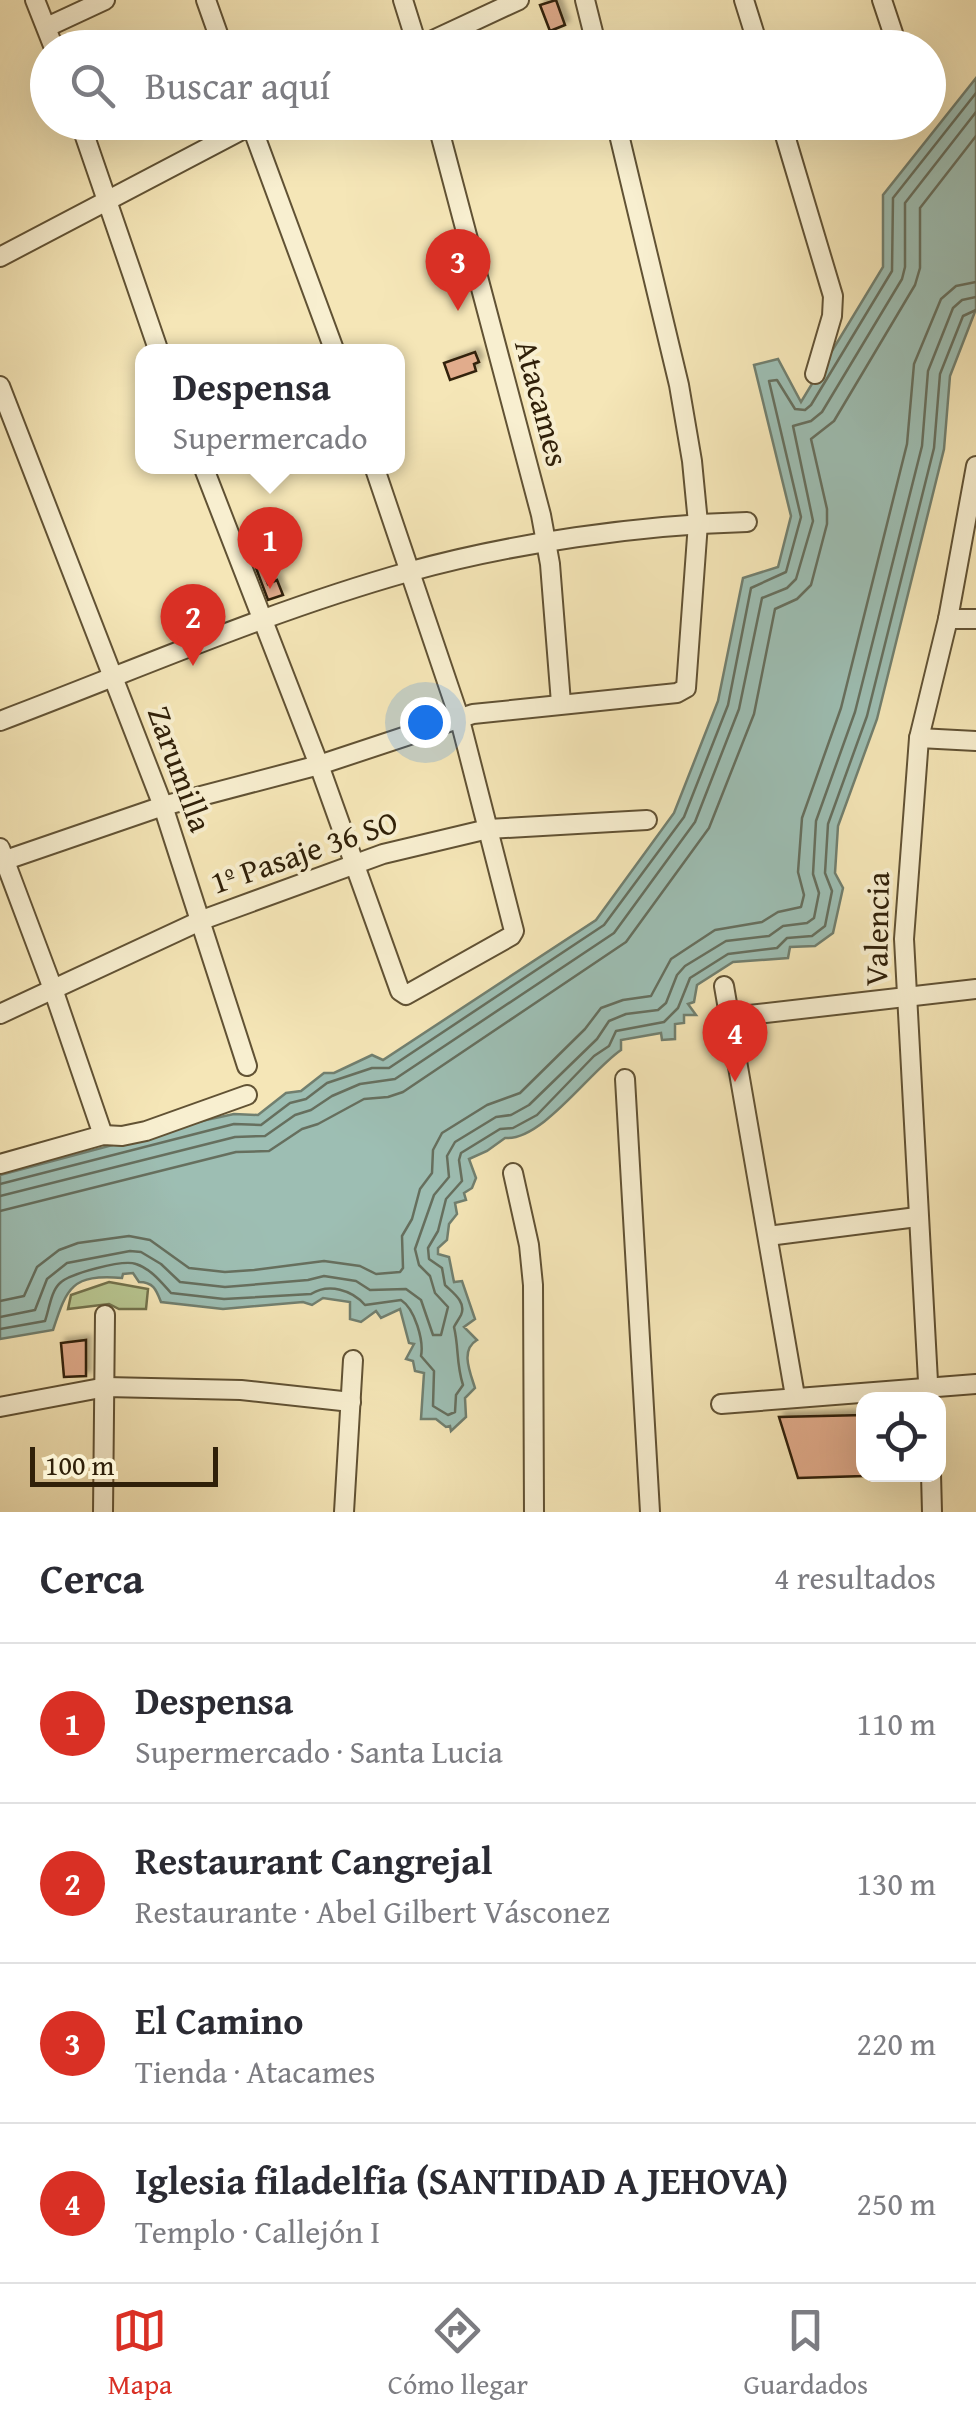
<!DOCTYPE html>
<html lang="es">
<meta charset="utf-8">
<style>
:root{--surface:#fff;--page:#f2f2f3;--text:#2b2b33;--muted:#7c7c81;--line:#e1e1e2;--accent:#d93025}
body{margin:0;font-family:"Gentium Book Plus",serif;background:var(--page);color:var(--text)}
.controls{position:absolute;right:30px;bottom:30px;display:grid;overflow:hidden;border-radius:20px;box-shadow:0 10px 40px #0002}
.controls button{width:90px;height:90px;display:grid;place-items:center;padding:0;border:0;border-bottom:2px solid var(--line);background:var(--surface);color:var(--text);font:50px sans-serif}
.scale{position:absolute;left:30px;bottom:25px;width:188px;box-sizing:border-box;padding-left:10px;border:5px solid #302009;border-top:0;font-size:28px;line-height:35px;white-space:nowrap;color:#302009;-webkit-text-stroke:8px #f8efd0;paint-order:stroke}
.you{position:absolute;left:425px;top:722px;width:35px;height:35px;margin:-25px;border:8px solid #fff;border-radius:50%;background:#1a73e8;box-shadow:0 0 0 15px #1a73e833}
.badge{display:grid;place-items:center;width:65px;height:65px;border-radius:50%;background:var(--accent);color:#fff;font-size:32px;font-weight:700}
.pin{position:absolute;translate:-50% -82px;filter:drop-shadow(0 2px 5px #0008)}
.pin::after{content:'';position:absolute;top:52px;width:35px;height:30px;background:inherit;clip-path:polygon(0 0,100% 0,50% 100%)}
.popup{position:absolute;left:135px;top:344px;width:270px;height:130px;box-sizing:border-box;display:grid;place-content:center;border-radius:20px;background:var(--surface);filter:drop-shadow(0 2px 8px #0005);font-size:32px;white-space:nowrap;color:var(--muted)}
.popup b{font-size:38px;color:var(--text)}
.popup::after{content:'';position:absolute;left:50%;top:100%;margin-left:-20px;border:20px solid transparent;border-top-color:var(--surface)}
.list{margin:0;padding:0;list-style:none}
h2{display:flex;justify-content:space-between;align-items:center;height:130px;margin:0;padding:0 40px;font-size:42px}
h2 small{font-size:32px;font-weight:400;color:var(--muted)}
.list li{display:grid;grid-template-columns:65px 1fr auto;gap:30px;align-items:center;box-sizing:border-box;height:160px;padding:0 40px;border-top:2px solid var(--line)}
.list b{display:block;font-size:38px;white-space:nowrap}
.list p{margin:0;font-size:32px;white-space:nowrap;color:var(--muted)}
.list em{font-size:32px;font-style:normal;color:var(--muted)}
.icon{flex:none;width:55px;height:55px;fill:none;stroke:currentColor;stroke-width:2;stroke-linecap:round;stroke-linejoin:round}
.map{position:relative;flex:none;width:976px;height:1512px;overflow:hidden}
.search{position:absolute;background:var(--surface);box-shadow:0 10px 40px #0002;left:30px;right:30px;top:30px;height:110px;display:flex;align-items:center;gap:25px;box-sizing:border-box;padding:0 35px;border-radius:55px;color:var(--muted);font-size:38px}
.sheet{height:770px;background:var(--surface)}
nav{display:flex;justify-content:space-around;align-items:center;box-sizing:border-box;height:140px;border-top:2px solid var(--line);background:var(--surface);font-size:28px;color:var(--muted)}
nav a{display:grid;justify-items:center;gap:5px}
nav .on{color:var(--accent)}
.map>svg:first-child{display:block}
.green{fill:#b8c691;stroke:#74734d;stroke-width:2.5}
.water{fill:#9dbeb3;stroke:#717f6f;stroke-width:2.5}
.lines{fill:none;stroke-linecap:round;stroke-linejoin:round}
.shore{stroke:#666f5e;stroke-width:2.5}
.building{fill:#e1ac8c;stroke:#302009;stroke-width:2.5;filter:url(#shadow)}
.minor-casing{stroke:#615234;stroke-width:22}
.minor{stroke:#f8efd0;stroke-width:18}
.labels{text-anchor:middle;stroke-width:8;stroke-linejoin:round;paint-order:stroke}
.street-label{font-size:32px;fill:#302009;stroke:#f8efd0}
</style>
<div class="map">
<svg width="976" height="1512" viewBox="0 0 976 1512">
<defs>
<filter id="shadow"><feDropShadow dx="4.5" dy="-4.5" stdDeviation="2.5" flood-color="#0004"/></filter>
</defs>
<rect width="100%" height="100%" fill="#f5e6b7"/>
<filter id="stains"><feTurbulence type="fractalNoise" baseFrequency=".002" numOctaves="4"/><feColorMatrix values="0 0 0 0 .2 0 0 0 0 .09 0 0 0 0 .02 0 0 0 .5 -.17"/></filter>
<radialGradient id="worn" r=".72"><stop offset=".6" stop-color="#630" stop-opacity="0"/><stop offset="1" stop-color="#630" stop-opacity=".3"/></radialGradient>
<polygon class="green" points="109,1282 148,1289 146,1309 119,1309 109,1304 68,1309 71,1295"/>
<path class="water" d="M976 78V309L950 376 944 449 877 719 838 826 835 873 843 888 833 933 815 946 790 947 788 958 733 962 697 985 694 1002 688 1004 696 1015H684V1023L675 1024V1039L662 1040 661 1033 621 1040V1050C590 1071 542 1141 505 1138L487 1151 469 1159 476 1178 472 1188 464 1193 466 1200 455 1203 457 1214 449 1224 447 1240 438 1248V1254L449 1257 454 1282 462 1281 475 1319 464 1327 477 1340C460 1350 470 1372 475 1388L465 1398 466 1417 451 1431 450 1426 446 1427 436 1419H421L424 1373 415 1371 413 1361 406 1359 414 1344 409 1343 400 1309 381 1318 376 1311 361 1322 350 1319V1302L323 1298 312 1305 303 1302 223 1309 161 1302C156 1289 153 1282 139 1282L133 1273 123 1274 122 1278C72 1274 67 1287 53 1330L0 1339V1175L206 1120 234 1114 258 1115 286 1093 301 1091 324 1073H334L372 1055 383 1060 596 920 674 813 718 701 743 578 778 567 791 516 754 365 778 359 801 402 883 267V195Z"/>
<g class="lines">
<g class="shore">
<polyline points="0,1184 234,1124 261,1125 290,1103 306,1099 327,1083 372,1068 389,1068 604,925 684,817 728,705 751,588 786,572 801,517 769,381 777,380 795,409 805,410 811,405 892,271 893,198 976,93"/>
<polyline points="0,1196 235,1137 265,1136 295,1115 311,1110 332,1096 360,1084 395,1079 614,933 695,822 739,709 762,598 787,588 796,579 813,521 793,426 811,421 822,412 902,279 905,267 905,203 976,112"/>
<polyline points="0,1211 236,1152 269,1151 302,1129 318,1124 364,1099 388,1097 403,1092 626,942 709,828 754,714 775,609 797,599 811,585 827,524 827,509 811,439 834,421 915,285 920,268 920,208 976,136"/>
<polyline points="0,1301 24,1296 37,1267 59,1250 78,1243 129,1236 150,1240 189,1268 225,1272 254,1270 324,1261 360,1266 376,1274 400,1272 403,1268 402,1236 412,1219 420,1189 432,1173 433,1150 442,1133 487,1105 520,1093 585,1029 601,1008 623,1000 651,996 671,959 715,930 762,922 778,912 801,907 804,895 798,872 802,818 841,708 907,444 914,364 941,299 956,286 976,282"/>
<polyline points="0,1317 35,1310 47,1279 67,1263 130,1251 141,1252 161,1264 180,1282 225,1287 308,1280 324,1276 356,1281 370,1290 406,1289 421,1300 433,1335 441,1335 448,1307 435,1293 430,1276 419,1265 415,1249 434,1195 449,1177 447,1156 455,1142 496,1117 511,1115 529,1105 597,1039 609,1021 626,1014 658,1010 666,1003 677,975 685,966 726,941 769,936 783,926 807,923 814,918 819,893 813,874 816,821 855,712 922,446 928,371 953,308 962,300 976,297"/>
<path d="M0 1329 45 1321C49 1310 51 1291 60 1283 69 1274 123 1259 136 1264 151 1269 161 1282 171 1293L224 1299 311 1294C329 1283 352 1290 365 1305L401 1300C415 1309 424 1341 421 1356L434 1371 433 1406 448 1415 455 1412 456 1395 463 1385C456 1363 459 1348 454 1327 456 1323 459 1319 461 1315 467 1302 452 1292 445 1285L442 1268 429 1259 428 1248 438 1231 446 1199 462 1181 459 1160 461 1153 500 1129 513 1128 537 1115 594 1056 609 1046 616 1031 664 1022 678 1008 690 978 728 954 777 948 787 938 812 936 825 926 832 891 825 873 828 824 867 716 934 448 940 374 963 316 976 310"/>
</g>
</g>
<g class="building">
<polygon points="556,0 565,25 550,31 540,5"/>
<polygon points="475,352 479,362 474,364 476,371 450,380 444,363"/>
<polygon points="261,566 268,584 277,580 283,595 268,600 256,568"/>
<polygon points="86,1340 86,1376 64,1377 61,1343"/>
<polygon points="864,1415 864,1476 798,1478 779,1417"/>
</g>
<g class="lines">
<defs>
<g id="minor">
<polyline points="35,0 54,48"/>
<polyline points="206,0 223,48"/>
<polyline points="403,0 418,48"/>
<polyline points="585,0 597,48"/>
<polyline points="744,0 759,48"/>
<polyline points="882,0 898,48"/>
<polyline points="47,27 105,0"/>
<polyline points="416,48 519,0"/>
<polyline points="80,122 159,352"/>
<polyline points="250,122 335,352"/>
<polyline points="437,122 541,515 550,564 561,703"/>
<polyline points="781,122 833,296 832,316 815,374"/>
<polyline points="0,257 257,122"/>
<polyline points="0,386 163,806 247,1066"/>
<polyline points="203,466 319,765 400,991 406,995 511,936 514,931 460,720 374,466"/>
<polyline points="948,619 976,619"/>
<path d="M0 721C135 670 269 611 408 572 512 543 639 525 747 522"/>
<polyline points="919,738 976,741"/>
<polyline points="0,848 53,989 103,1135"/>
<polyline points="0,862 163,806 319,765 473,714 677,693 686,688 698,523 692,461 679,385 616,122"/>
<polyline points="724,986 795,1396"/>
<polyline points="0,1014 202,920 383,854 488,829 647,820"/>
<polyline points="731,1017 976,989"/>
<polyline points="625,1079 650,1512"/>
<polyline points="0,1164 103,1135 122,1136 146,1131 247,1095"/>
<polyline points="513,1173 529,1245 533,1285 534,1512"/>
<polyline points="768,1236 917,1217"/>
<polyline points="929,1400 904,939 919,738 948,619 976,466"/>
<polyline points="721,1404 976,1384"/>
<polyline points="0,1407 106,1387 241,1390 351,1402"/>
<polyline points="931,1474 932,1512"/>
<polyline points="103,1512 105,1315"/>
<polyline points="344,1512 353,1360"/>
</g>
</defs>
<use href="#minor" class="minor-casing"/>
<use href="#minor" class="minor"/>
</g>
<g class="labels">
<g class="street-label">
<text transform="translate(542 403) rotate(75)" y="11">Atacames</text>
<text transform="translate(180 769) rotate(70)" y="11">Zarumilla</text>
<text transform="translate(304 852) rotate(-19)" y="11">1º Pasaje 36 SO</text>
<text transform="translate(877 929) rotate(-89)" y="11">Valencia</text>
</g>
</g>
<rect width="100%" height="100%" filter="url(#stains)"/>
<rect width="100%" height="100%" fill="url(#worn)"/>
</svg>
<div class="controls">
<button><svg class="icon" aria-label="locate" viewBox="0 0 24 24"><circle cx="12" cy="12" r="6"/><path d="M12 2v4M12 18v4M2 12h4M18 12h4"/></svg></button>
</div>
<div class="scale">100 m</div>
<div class="you"></div>
<div class="pin badge" style="left:270px;top:589px">1</div>
<div class="popup"><b>Despensa</b>Supermercado</div>
<div class="pin badge" style="left:193px;top:666px">2</div>
<div class="pin badge" style="left:458px;top:311px">3</div>
<div class="pin badge" style="left:735px;top:1082px">4</div>
<div class="search"><svg class="icon" aria-label="search" viewBox="0 0 24 24"><circle cx="10" cy="10" r="6"/><path d="M15 15l6 6"/></svg>Buscar aquí</div>
</div>
<section class="sheet">
<h2>Cerca<small>4 resultados</small></h2>
<ul class="list">
<li><span class="badge">1</span><div><b>Despensa</b><p>Supermercado · Santa Lucia</p></div><em>110 m</em></li>
<li><span class="badge">2</span><div><b>Restaurant Cangrejal</b><p>Restaurante · Abel Gilbert Vásconez</p></div><em>130 m</em></li>
<li><span class="badge">3</span><div><b>El Camino</b><p>Tienda · Atacames</p></div><em>220 m</em></li>
<li><span class="badge">4</span><div><b>Iglesia filadelfia (SANTIDAD A JEHOVA)</b><p>Templo · Callejón I</p></div><em>250 m</em></li>
</ul>
</section>
<nav>
<a class="on"><svg class="icon" aria-label="map" viewBox="0 0 24 24"><path d="M3 6l6-2 6 2 6-2v14l-6 2-6-2-6 2zM9 4v14M15 6v14"/></svg>Mapa</a>
<a><svg class="icon" aria-label="directions" viewBox="0 0 24 24"><path d="M12 3l9 9-9 9-9-9zM9 14v-3h6M13 9l2 2-2 2"/></svg>Cómo llegar</a>
<a><svg class="icon" aria-label="saved" viewBox="0 0 24 24"><path d="M7 4h10v16l-5-4-5 4z"/></svg>Guardados</a>
</nav>
